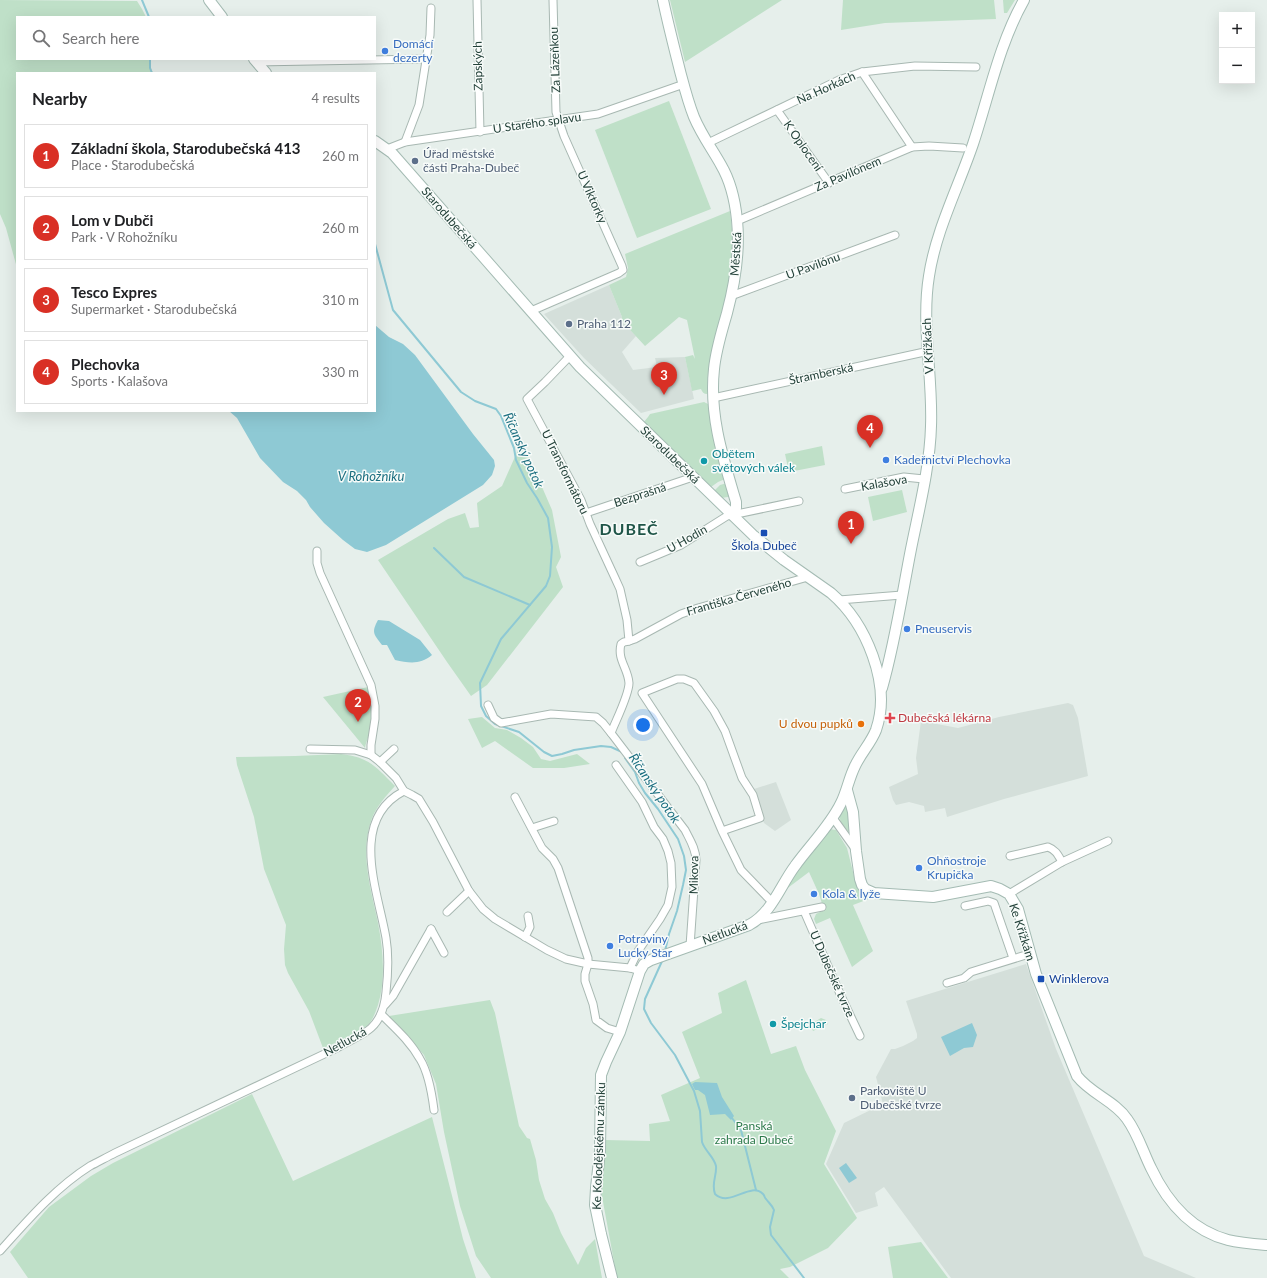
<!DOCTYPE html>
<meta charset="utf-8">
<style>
:root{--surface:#fff;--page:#f6f6f6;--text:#202124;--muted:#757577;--line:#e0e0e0;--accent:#d93025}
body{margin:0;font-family:Lato,sans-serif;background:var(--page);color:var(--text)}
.controls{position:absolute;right:12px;top:12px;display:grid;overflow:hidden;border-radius:0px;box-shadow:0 4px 16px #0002}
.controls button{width:36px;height:36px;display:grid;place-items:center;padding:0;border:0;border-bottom:1px solid var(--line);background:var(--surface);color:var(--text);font:20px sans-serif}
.you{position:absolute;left:643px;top:725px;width:14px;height:14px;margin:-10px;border:3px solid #fff;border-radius:50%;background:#1a73e8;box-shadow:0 0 0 6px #1a73e833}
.badge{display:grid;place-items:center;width:26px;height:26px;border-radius:50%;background:var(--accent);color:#fff;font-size:13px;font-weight:700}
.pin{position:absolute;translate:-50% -33px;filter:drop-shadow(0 1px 2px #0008)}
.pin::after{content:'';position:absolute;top:21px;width:14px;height:12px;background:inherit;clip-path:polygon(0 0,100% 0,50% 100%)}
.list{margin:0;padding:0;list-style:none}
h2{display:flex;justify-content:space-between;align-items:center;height:52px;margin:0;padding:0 16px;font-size:17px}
h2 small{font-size:13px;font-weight:400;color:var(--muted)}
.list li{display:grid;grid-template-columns:26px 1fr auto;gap:12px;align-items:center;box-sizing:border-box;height:64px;margin:0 8px 8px;padding:0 8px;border:1px solid var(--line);border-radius:0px}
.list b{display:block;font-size:15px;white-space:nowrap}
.list p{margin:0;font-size:13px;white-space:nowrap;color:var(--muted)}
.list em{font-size:13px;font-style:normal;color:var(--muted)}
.icon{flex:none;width:22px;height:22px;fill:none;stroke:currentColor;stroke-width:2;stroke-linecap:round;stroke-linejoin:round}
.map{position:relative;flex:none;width:1267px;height:1278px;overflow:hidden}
.search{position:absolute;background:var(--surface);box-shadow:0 4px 16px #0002;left:16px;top:16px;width:360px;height:44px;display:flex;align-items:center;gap:10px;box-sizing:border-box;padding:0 14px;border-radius:0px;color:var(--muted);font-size:15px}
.panel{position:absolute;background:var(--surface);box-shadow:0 4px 16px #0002;left:16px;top:72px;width:360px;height:340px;border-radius:0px}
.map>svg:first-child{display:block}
.built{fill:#d4dfda}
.green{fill:#bfe0c8}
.water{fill:#8ec9d4}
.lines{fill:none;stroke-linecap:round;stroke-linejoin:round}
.stream{stroke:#8ec9d4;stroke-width:2}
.street-casing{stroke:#a8b8b2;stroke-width:9}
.secondary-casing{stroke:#a4bbb3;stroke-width:12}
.street{stroke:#fff;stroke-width:7}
.secondary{stroke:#fff;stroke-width:10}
.shop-dot{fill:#3f7fe0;stroke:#f7fbf9;stroke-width:1.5}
.service-dot{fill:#5c6f8a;stroke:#f7fbf9;stroke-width:1.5}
.culture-dot{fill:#0f9aa8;stroke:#f7fbf9;stroke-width:1.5}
.transit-dot{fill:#1a4fb4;stroke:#f7fbf9;stroke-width:1.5}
.health-dot{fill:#e0444e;stroke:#f7fbf9;stroke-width:1.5}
.food-dot{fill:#e8710a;stroke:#f7fbf9;stroke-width:1.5}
.labels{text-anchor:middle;stroke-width:3;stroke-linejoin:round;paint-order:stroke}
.shop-label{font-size:12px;fill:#366cbe;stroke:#f7fbf9;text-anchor:start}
.street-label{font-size:12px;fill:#24423a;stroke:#f7fbf9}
.service-label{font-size:12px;fill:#4e5e75;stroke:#f7fbf9;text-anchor:start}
.culture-label{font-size:12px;fill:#0d838f;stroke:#f7fbf9;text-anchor:start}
.transit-label{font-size:12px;fill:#164399;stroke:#f7fbf9}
.health-label{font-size:12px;fill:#be3a42;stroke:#f7fbf9;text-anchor:start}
.food-label{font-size:12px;fill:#c56008;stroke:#f7fbf9;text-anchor:end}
.park-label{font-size:12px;fill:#2d7a4b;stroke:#f7fbf9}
.water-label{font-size:13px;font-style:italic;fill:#1c6f80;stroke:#f7fbf9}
.district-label{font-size:16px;font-weight:bold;letter-spacing:1px;fill:#1f5548;stroke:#f7fbf9}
</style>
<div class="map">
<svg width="1267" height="1278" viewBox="0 0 1267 1278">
<rect width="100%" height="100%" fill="#e6efeb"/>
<g class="built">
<polygon points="609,285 622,317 621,320 636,336 622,352 633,370 657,367 655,358 685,357 694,399 641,413 584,358 544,314"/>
<polygon points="1068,703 1073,705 1078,718 1088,776 1004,799 947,817 945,808 925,812 924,806 909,802 896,805 893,800 889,787 918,774 916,758 921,721 958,728 999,717"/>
<polygon points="776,782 791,820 775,831 764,823 754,789"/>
<polygon points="1026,964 1056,1049 1144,1256 1196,1278 951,1278 884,1187 875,1193 878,1206 856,1213 826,1164 844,1123 883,1104 876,1077 891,1049 895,1049 903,1046 913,1041 917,1038 917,1034 906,1001"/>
</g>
<g class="green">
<polygon points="0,0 137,1 142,9 146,17 17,17 17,59 149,59 150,66 153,73 17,73 17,268 6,228 0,214"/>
<polygon points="670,0 782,0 685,62"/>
<polygon points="843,0 994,0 996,19 885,23 841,30"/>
<polygon points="1003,0 1015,0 1007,13 1004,13"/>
<polygon points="669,101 711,209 637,238 595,130"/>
<path d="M730 211 733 239 731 261 728 289 714 340 708 372 707 394C704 394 702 392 701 389L692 391 685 357 693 355 695 359 687 320 679 317 645 346 621 320 622 317 609 285 626 277 628 268 625 254Z"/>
<polygon points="704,402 710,405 725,479 718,482 711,487 643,423 648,417 650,414"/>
<polygon points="522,441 552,510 561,557 556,567 563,587 487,685 471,696 447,662 378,560 448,519 465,513 470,528 479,527 477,503 502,486"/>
<polygon points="822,446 825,465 789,472 785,454"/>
<polygon points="727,483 730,494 728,497 721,498 714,491 720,485"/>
<polygon points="902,490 907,512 873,521 868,497"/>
<path d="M368 687C370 698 374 712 372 724 371 733 366 740 365 748L323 697Z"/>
<polygon points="482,717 495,728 507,730 521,738 533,747 541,759 550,761 577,754 590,764 564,768 533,768 495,741 482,748 468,719"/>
<path d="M341 754C369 757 376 767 395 786 386 796 377 806 372 818 359 853 371 889 378 923 383 949 386 979 378 1005 376 1011 373 1019 369 1024 367 1026 363 1028 361 1029 349 1037 336 1043 323 1048L309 1011 288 973 285 965 284 949 286 925 264 869 254 817 237 765 236 757 295 756Z"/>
<path d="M845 806H847L851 830 849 832C840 822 836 818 845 806Z"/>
<polygon points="829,829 836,830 847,848 857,888 863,893 874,897 853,905 873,951 852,967 830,918 816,924 814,919 816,914 824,910 819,894 809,872 785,890 800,865"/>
<polygon points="746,980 771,1054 796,1046 805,1070 836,1131 824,1164 857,1218 828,1248 790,1267 780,1269 789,1278 617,1278 601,1191 605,1140 650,1141 649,1124 670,1121 661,1095 700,1078 682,1032 722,1013 718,993"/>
<polygon points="490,1000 495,1013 519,1126 527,1138 530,1139 536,1160 539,1180 545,1199 553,1213 561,1233 578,1265 586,1248 595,1239 602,1278 491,1278 476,1256 460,1206 444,1132 436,1084 424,1055 389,1016"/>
<polygon points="821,1018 826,1020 828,1024 813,1031 811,1026 811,1022 816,1021"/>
<polygon points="252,1094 293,1181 432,1117 463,1239 476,1278 28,1278 10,1252 49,1207 91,1176 113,1163"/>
<polygon points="921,1242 948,1278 893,1278 888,1247"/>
</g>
<g class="water">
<polygon points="375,325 389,337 403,344 415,355 473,434 494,460 495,466 492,475 483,485 386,545 367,552 355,549 343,540 324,523 310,507 306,500 297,491 283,482 260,458 237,418 229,411 375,411"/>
<path d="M378 620 389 621 420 640 432 655C420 665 409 663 395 660L387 645H382C374 634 371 633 378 620Z"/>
<polygon points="972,1023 977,1035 973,1047 964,1048 950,1056 941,1037"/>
<polygon points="695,1082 717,1083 722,1097 734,1116 731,1120 725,1114 710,1115 705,1095 698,1090 695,1090 692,1084"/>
<polygon points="846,1163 857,1178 849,1183 839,1168"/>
</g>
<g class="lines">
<g class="stream">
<polyline points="142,0 149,17"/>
<polyline points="150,59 150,68 152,73"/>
<polyline points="375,244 393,310 461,392 475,401 496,409 501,416 514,448 516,460 527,483 537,498 548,518 552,547 550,576 546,586 501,639 480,683 481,706 486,716 495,724 519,732 544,752 552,756 562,754 574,750 601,746 611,747 622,752"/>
<polyline points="434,548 464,577 530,605"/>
<polyline points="625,758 635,772 639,783 645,793 658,809 678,839 684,856 686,870 683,885 677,911 669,934 665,951"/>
<path d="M663 959 645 999 644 1009 651 1023 675 1055 694 1091 700 1111 702 1142C705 1151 714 1157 716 1166 717 1176 711 1183 715 1194 730 1208 750 1181 763 1194 765 1196 764 1197 766 1199 769 1203 772 1205 774 1210L770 1227 771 1235 804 1278"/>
<polyline points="732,1118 741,1130 756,1190"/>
</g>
<defs>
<g id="street">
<polyline points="477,0 480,132"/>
<polyline points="256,62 425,59"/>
<polyline points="862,72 912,147"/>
<polyline points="777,110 829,183"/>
<polyline points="405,142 419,105 430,35 431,8"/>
<polyline points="708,143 839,80 862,72 915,66 976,67"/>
<polyline points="387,149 405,142 598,114 684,84"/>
<polyline points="737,221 912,147 929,146 963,148"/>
<polyline points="731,296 895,235"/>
<polyline points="531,311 619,273 623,270 622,266 564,136 556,112 553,0"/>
<path d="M570 356 545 382 527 399 581 500 590 524 615 578 620 589 627 620 629 641 624 642 621 644C617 660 628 668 629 683 629 695 616 720 611 733L685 830C690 840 696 849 696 860L690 946"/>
<polyline points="713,398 929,351"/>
<polyline points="845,489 904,477 924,479"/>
<polyline points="586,513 693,477"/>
<polyline points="317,551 317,563 320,573 371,685 375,706 375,719 371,745 371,755"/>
<polyline points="640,562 681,545 727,516 799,501"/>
<polyline points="839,600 902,595"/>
<polyline points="629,641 635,639 681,614 698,608 808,577"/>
<polyline points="488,705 494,718 501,723 551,714 596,717 603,723 611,733"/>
<polyline points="310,749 355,750 371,755 380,762 396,778 404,791 412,795 419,799 433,822 469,891 483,909 495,919 547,950 566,959 588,964 630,968 640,971"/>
<polyline points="380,762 394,749"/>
<polyline points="616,765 642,802 654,827 663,839 668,851 671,863 672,887 668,905 660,919 638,951 630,968"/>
<polyline points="515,797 542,848 553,859 558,868 588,958 588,964 585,974 585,981 593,1004 596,1020 607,1028 620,1032"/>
<polyline points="833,818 856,850"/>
<polyline points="532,828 554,821"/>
<polyline points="722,831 760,818 753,795 742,778 725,731 714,711 694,683 684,679 677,679 642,693 702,784 722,831 741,870 772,902"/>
<path d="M1010 856 1048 847C1056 850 1058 855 1062 862"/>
<polyline points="1009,894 1062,862 1108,841"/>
<polyline points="965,906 988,901 994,903 1013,958"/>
<polyline points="804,911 841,996 860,1036"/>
<polyline points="447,912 469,891"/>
<polyline points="758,920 822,907"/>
<polyline points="431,929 444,953"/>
<polyline points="525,937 530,927 528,916"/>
<polyline points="947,983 964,978 971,972 1029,954"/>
<polyline points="385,1005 393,996 431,929"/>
<path d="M381 1014C395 1028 410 1041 420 1059 428 1072 432 1094 434 1110"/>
<path d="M0 1251C27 1221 55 1188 90 1166 98 1162 107 1157 115 1153L337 1048C348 1041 362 1036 371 1028 381 1019 385 1004 386 992 388 974 389 956 386 938 378 891 348 820 404 791"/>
</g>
<g id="secondary">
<polyline points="209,0 222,17"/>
<path d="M663 0C668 24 674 47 680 71 684 86 688 102 694 117 701 134 712 149 721 165 731 182 735 200 737 220 740 251 735 283 727 313 722 331 716 349 714 369 709 415 723 458 736 502V508L733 515"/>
<polyline points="254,59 266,73"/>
<path d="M375 141 392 153 580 367 754 536 784 560 831 593C866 623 892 684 876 730 871 743 861 753 855 766 849 778 847 791 841 803 830 826 810 845 795 866 780 886 772 913 749 925L651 960 644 964 640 971 620 1032 606 1062 601 1075 600 1151 596 1188 595 1205 601 1234 612 1278"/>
<path d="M882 688C895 643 902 595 911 549 919 509 930 466 931 426 933 376 921 325 929 276 936 230 958 188 973 144 989 96 999 44 1024 0"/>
<path d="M847 790 853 812 856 851 860 879 862 885 865 889 874 893 933 897 991 886 1000 889 1009 894 1018 909 1036 974 1077 1076C1091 1094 1115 1101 1127 1119 1138 1134 1143 1152 1151 1168 1167 1202 1190 1230 1228 1240 1240 1243 1254 1244 1267 1245"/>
</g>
</defs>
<use href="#street" class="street-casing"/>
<use href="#secondary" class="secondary-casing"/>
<use href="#street" class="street"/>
<use href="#secondary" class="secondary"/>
</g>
<g class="shop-dot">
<circle cx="385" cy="51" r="4"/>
<circle cx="886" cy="460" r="4"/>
<circle cx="907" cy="629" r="4"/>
<circle cx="919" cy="868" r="4"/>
<circle cx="814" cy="894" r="4"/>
<circle cx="610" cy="946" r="4"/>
</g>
<g class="service-dot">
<circle cx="415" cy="161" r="4"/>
<circle cx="569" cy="324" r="4"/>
<circle cx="852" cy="1098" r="4"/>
</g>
<g class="culture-dot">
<circle cx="704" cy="461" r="4"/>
<circle cx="773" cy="1024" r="4"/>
</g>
<g class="transit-dot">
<rect x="760" y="529" width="8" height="8" rx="2"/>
<rect x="1037" y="975" width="8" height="8" rx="2"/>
</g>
<path class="health-dot" d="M888 712h4v4h4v4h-4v4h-4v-4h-4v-4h4z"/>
<circle class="food-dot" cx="861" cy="724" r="4"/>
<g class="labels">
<g class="shop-label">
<text x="393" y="48">Domácí<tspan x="393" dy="14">dezerty</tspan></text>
<text x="894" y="464">Kadeřnictví Plechovka</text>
<text x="915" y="633">Pneuservis</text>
<text x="927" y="865">Ohňostroje<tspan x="927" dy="14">Krupička</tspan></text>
<text x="822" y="898">Kola &amp; lyže</text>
<text x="618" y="943">Potraviny<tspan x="618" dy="14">Lucky Star</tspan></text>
</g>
<g class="street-label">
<text transform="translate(555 60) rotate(-92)" y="4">Za Lázeňkou</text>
<text transform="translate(478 66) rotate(-91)" y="4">Zapských</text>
<text transform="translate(826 88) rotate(-24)" y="4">Na Horkách</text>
<text transform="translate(537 123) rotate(-8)" y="4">U Starého splavu</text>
<text transform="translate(803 146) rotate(55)" y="4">K Oplocení</text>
<text transform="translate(848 174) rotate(-23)" y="4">Za Pavilónem</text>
<text transform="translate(592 197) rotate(66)" y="4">U Viktorky</text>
<text transform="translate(449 218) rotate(49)" y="4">Starodubečská</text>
<text transform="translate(736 254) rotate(-86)" y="4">Městská</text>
<text transform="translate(813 266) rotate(-20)" y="4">U Pavilónu</text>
<text transform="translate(928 346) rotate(-93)" y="4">V Křížkách</text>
<text transform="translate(821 374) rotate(-12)" y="4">Štramberská</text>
<text transform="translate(670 455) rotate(44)" y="4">Starodubečská</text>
<text transform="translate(565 472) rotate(64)" y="4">U Transformátoru</text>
<text transform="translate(884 483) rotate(-10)" y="4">Kalašova</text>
<text transform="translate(640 495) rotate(-18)" y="4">Bezprašná</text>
<text transform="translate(687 539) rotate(-29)" y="4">U Hodin</text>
<text transform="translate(739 597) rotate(-16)" y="4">Františka Červeného</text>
<text transform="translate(694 875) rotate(-89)" y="4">Mikova</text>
<text transform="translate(1022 932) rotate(72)" y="4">Ke Křížkám</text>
<text transform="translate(725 933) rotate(-20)" y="4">Netlucká</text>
<text transform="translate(832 974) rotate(66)" y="4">U Dubečské tvrze</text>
<text transform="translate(345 1042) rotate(-29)" y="4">Netlucká</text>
<text transform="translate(599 1146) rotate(-88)" y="4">Ke Kolodějskému zámku</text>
</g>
<g class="service-label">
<text x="423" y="158">Úřad městské<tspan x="423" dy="14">části Praha-Dubeč</tspan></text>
<text x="577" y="328">Praha 112</text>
<text x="860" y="1095">Parkoviště U<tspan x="860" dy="14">Dubečské tvrze</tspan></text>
</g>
<g class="culture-label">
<text x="712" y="458">Obětem<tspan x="712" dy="14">světových válek</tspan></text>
<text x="781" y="1028">Špejchar</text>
</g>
<g class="transit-label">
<text x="764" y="550">Škola Dubeč</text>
<text x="1049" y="983" text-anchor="start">Winklerova</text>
</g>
<g class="health-label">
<text x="898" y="722">Dubečská lékárna</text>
</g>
<g class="food-label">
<text x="853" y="728">U dvou pupků</text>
</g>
<g class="park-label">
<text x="754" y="1130">Panská<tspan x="754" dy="14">zahrada Dubeč</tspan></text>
</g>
<g class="water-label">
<text transform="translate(524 450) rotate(66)" y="5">Říčanský potok</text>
<text x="371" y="481">V Rohožníku</text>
<text transform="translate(655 788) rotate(56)" y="5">Říčanský potok</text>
</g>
<g class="district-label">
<text x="629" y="535">DUBEČ</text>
</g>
</g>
</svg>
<div class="controls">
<button>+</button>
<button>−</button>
</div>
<div class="you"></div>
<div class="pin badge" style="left:851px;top:544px">1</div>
<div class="pin badge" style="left:358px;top:722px">2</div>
<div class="pin badge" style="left:664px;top:395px">3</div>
<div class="pin badge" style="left:870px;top:448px">4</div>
<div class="search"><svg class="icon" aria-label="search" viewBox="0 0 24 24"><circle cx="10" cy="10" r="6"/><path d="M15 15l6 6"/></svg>Search here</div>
<section class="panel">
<h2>Nearby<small>4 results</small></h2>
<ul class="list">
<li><span class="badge">1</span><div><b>Základní škola, Starodubečská 413</b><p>Place · Starodubečská</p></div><em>260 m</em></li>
<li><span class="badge">2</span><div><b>Lom v Dubči</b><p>Park · V Rohožníku</p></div><em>260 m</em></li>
<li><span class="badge">3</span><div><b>Tesco Expres</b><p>Supermarket · Starodubečská</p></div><em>310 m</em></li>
<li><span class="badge">4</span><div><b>Plechovka</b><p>Sports · Kalašova</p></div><em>330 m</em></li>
</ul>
</section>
</div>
